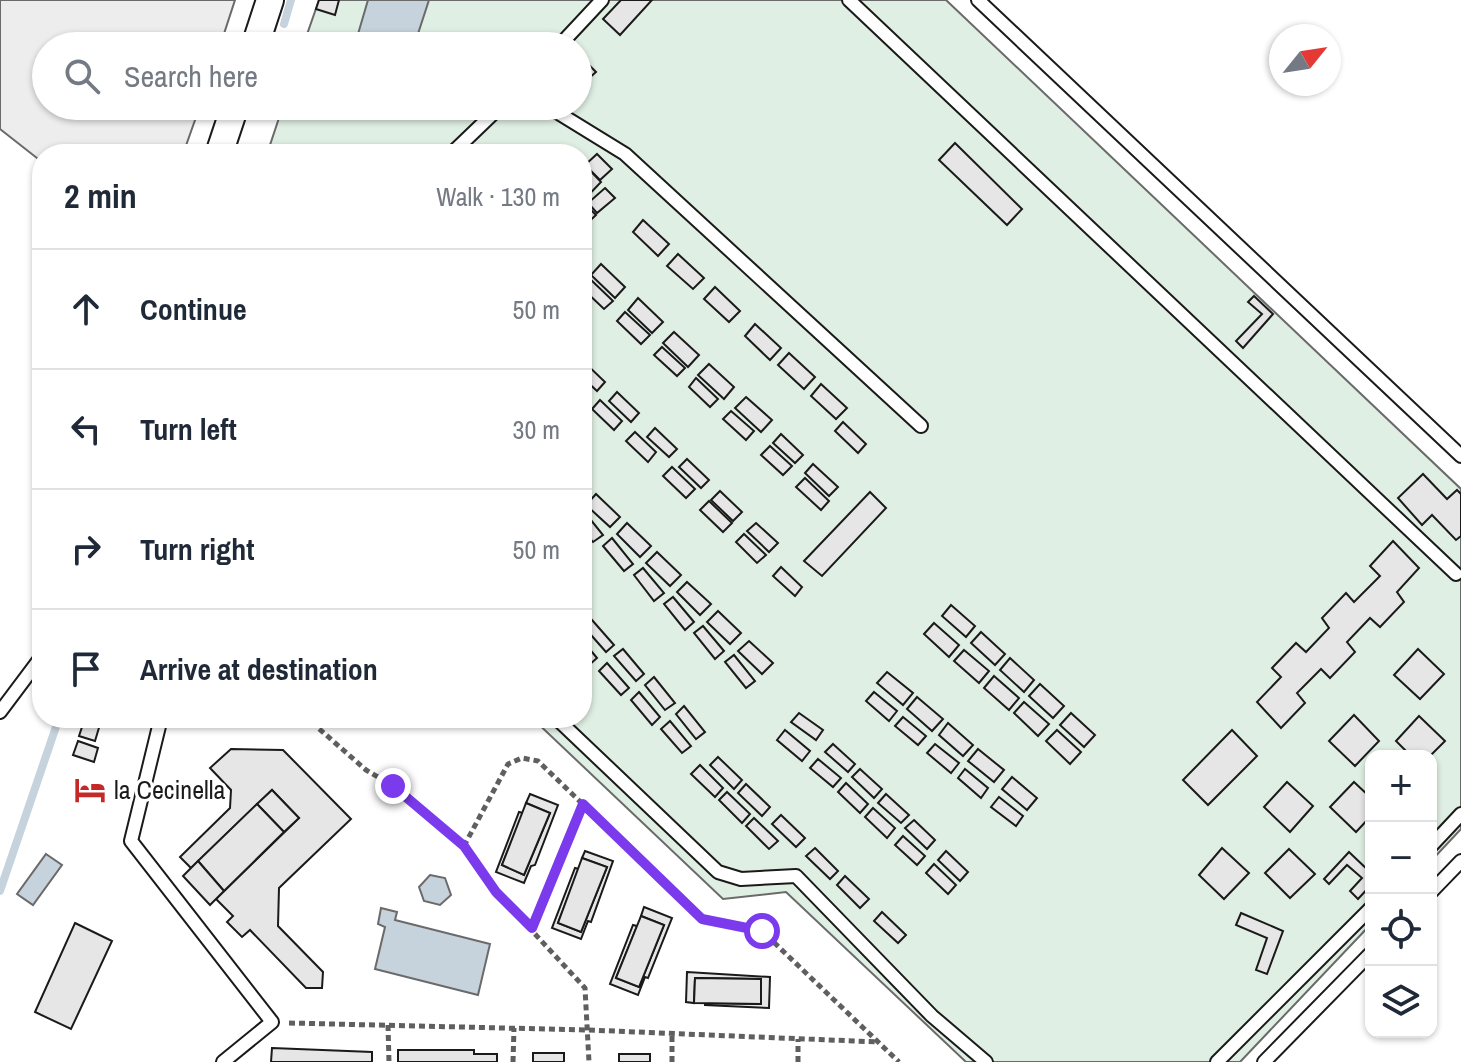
<!DOCTYPE html>
<meta charset="utf-8">
<style>
:root{--surface:#fff;--page:#f2f2f3;--text:#1f2937;--muted:#747a83;--line:#e0e1e3}
body{margin:0;font-family:"Archivo Narrow",sans-serif;background:var(--page);color:var(--text)}
.controls{position:absolute;right:24px;bottom:24px;display:grid;overflow:hidden;border-radius:16px;box-shadow:0 2px 6px #0004}
.controls button{width:72px;height:72px;display:grid;place-items:center;padding:0;border:0;border-bottom:2px solid var(--line);background:var(--surface);color:var(--text);font:40px sans-serif}
.compass{position:absolute;left:1269px;top:24px;width:72px;height:72px;border-radius:50%;background:var(--surface);box-shadow:0 2px 6px #0004;rotate:60deg}
.stop{position:absolute;width:24px;height:24px;margin:-18px;border:6px solid #7c3aed;border-radius:50%;background:#fff}
.stop.end{background:#7c3aed;border-color:#fff;box-shadow:0 2px 8px #0008}
.list{margin:0;padding:0;list-style:none}
h2{display:flex;justify-content:space-between;align-items:center;height:104px;margin:0;padding:0 32px;font-size:34px}
h2 small{font-size:26px;font-weight:400;color:var(--muted)}
.list li{display:grid;grid-template-columns:52px 1fr auto;gap:24px;align-items:center;box-sizing:border-box;height:120px;padding:0 32px;border-top:2px solid var(--line)}
.list b{display:block;font-size:30px;white-space:nowrap}
.list em{font-size:26px;font-style:normal;color:var(--muted)}
.icon{flex:none;width:44px;height:44px;fill:none;stroke:currentColor;stroke-width:2;stroke-linecap:round;stroke-linejoin:round}
.map{position:relative;flex:none;width:1461px;height:1062px;overflow:hidden}
.search{position:absolute;background:var(--surface);box-shadow:0 2px 6px #0004;left:32px;top:32px;width:560px;height:88px;display:flex;align-items:center;gap:20px;box-sizing:border-box;padding:0 28px;border-radius:44px;color:var(--muted);font-size:30px}
.panel{position:absolute;background:var(--surface);box-shadow:0 2px 6px #0004;left:32px;top:144px;width:560px;height:584px;border-radius:32px}
.map>svg:first-child{display:block}
.green{fill:#e0efe3;stroke:#6a6a6a;stroke-width:2}
.parking{fill:#ededed;stroke:#6a6a6a;stroke-width:2}
.water{fill:#c6d2dc;stroke:#6a6a6a;stroke-width:2}
.lines{fill:none;stroke-linecap:round;stroke-linejoin:round}
.stream{stroke:#c6d2dc;stroke-width:8}
.building{fill:#e6e6e6;stroke:#1a1a1a;stroke-width:2}
.service-casing{stroke:#1a1a1a;stroke-width:16}
.minor-casing{stroke:#1a1a1a;stroke-width:30}
.path{stroke:#5f5f5f;stroke-width:5;stroke-dasharray:6 4;stroke-linecap:butt}
.service{stroke:#fff;stroke-width:12}
.minor{stroke:#fff;stroke-width:26}
.route{stroke:#7c3aed;stroke-width:10}
.labels{text-anchor:middle;stroke-width:6;stroke-linejoin:round;paint-order:stroke}
.poi-label{font-size:26px;fill:#1a1a1a;stroke:#fff;text-anchor:start}
</style>
<div class="map">
<svg width="1461" height="1062" viewBox="0 0 1461 1062">
<rect width="100%" height="100%" fill="#fff"/>
<polygon class="green" points="319,0 946,0 1461,489 1461,829 1431,861 1431,756 1371,756 1371,924 1240,1062 966,1062 786,892 723,899 532,718 582,718 582,154 267,154 283,106 578,106 578,46 303,46"/>
<polygon class="parking" points="0,0 235,0 220,46 46,46 46,106 200,106 183,154 42,154 42,162 0,129"/>
<g class="water">
<polygon points="368,0 429,0 414,46 396,46 358,34"/>
<polygon points="46,854 62,865 33,905 17,894"/>
<polygon points="430,875 445,878 451,895 440,905 424,901 419,887"/>
<polygon points="381,908 397,912 395,920 490,944 478,995 375,969 385,927 378,924"/>
</g>
<g class="lines">
<g class="stream">
<polyline points="284,24 291,0"/>
<polyline points="0,891 59,718"/>
</g>
</g>
<g class="building">
<polygon points="319,0 339,0 335,15 316,9"/>
<polygon points="621,0 652,0 620,35 603,19"/>
<polygon points="578,54 596,72 588,79 578,68"/>
<polygon points="955,143 1022,209 1007,225 939,160"/>
<polygon points="597,154 612,169 600,180 585,165"/>
<polygon points="582,162 601,182 582,202"/>
<polygon points="605,188 615,198 597,213 588,203"/>
<polygon points="587,206 596,215 582,228 582,210"/>
<polygon points="643,220 669,244 658,256 633,232"/>
<polygon points="678,254 704,278 693,289 667,266"/>
<polygon points="601,264 625,287 615,298 591,275"/>
<polygon points="589,278 613,301 604,309 582,288"/>
<polygon points="715,287 740,311 729,322 704,299"/>
<polygon points="1254,296 1273,314 1243,348 1236,341 1262,314 1248,302"/>
<polygon points="638,298 663,322 652,333 628,310"/>
<polygon points="625,312 650,335 641,344 617,321"/>
<polygon points="755,324 781,348 770,360 745,336"/>
<polygon points="674,332 699,355 688,367 663,343"/>
<polygon points="662,347 685,368 677,376 654,355"/>
<polygon points="789,353 815,377 804,389 778,365"/>
<polygon points="582,360 605,382 597,391 582,377"/>
<polygon points="709,364 734,387 724,399 698,375"/>
<polygon points="696,378 718,399 710,407 689,387"/>
<polygon points="821,384 847,408 836,419 811,396"/>
<polygon points="617,392 639,413 631,422 609,401"/>
<polygon points="746,397 772,420 761,432 735,408"/>
<polygon points="600,400 622,421 614,430 592,409"/>
<polygon points="731,411 754,431 746,440 723,419"/>
<polygon points="843,422 866,444 858,453 835,431"/>
<polygon points="655,428 677,449 669,457 647,437"/>
<polygon points="635,432 656,452 648,462 626,441"/>
<polygon points="781,434 803,455 795,463 773,443"/>
<polygon points="770,446 792,466 783,475 761,455"/>
<polygon points="687,459 709,480 701,488 679,467"/>
<polygon points="813,464 838,487 829,496 805,473"/>
<polygon points="672,467 695,489 686,498 663,476"/>
<polygon points="1423,474 1447,499 1457,490 1461,494 1461,536 1456,540 1432,515 1422,525 1398,498"/>
<polygon points="805,478 829,501 821,510 796,487"/>
<polygon points="720,491 742,512 733,521 711,500"/>
<polygon points="870,492 886,508 822,576 804,561"/>
<polygon points="596,494 620,517 610,527 586,505"/>
<polygon points="709,501 732,523 723,532 700,510"/>
<polygon points="582,509 603,535 593,542 582,528"/>
<polygon points="627,523 651,546 640,557 617,534"/>
<polygon points="756,523 778,543 769,552 747,531"/>
<polygon points="744,534 766,555 757,563 736,542"/>
<polygon points="612,538 633,564 624,571 603,546"/>
<polygon points="1393,541 1419,568 1397,592 1404,602 1380,627 1370,618 1347,642 1355,652 1330,678 1321,669 1297,693 1305,703 1281,728 1257,702 1281,677 1272,668 1296,643 1306,652 1329,628 1322,618 1346,593 1354,602 1380,576 1370,566"/>
<polygon points="657,552 681,575 670,586 646,563"/>
<polygon points="781,567 802,587 795,596 773,576"/>
<polygon points="643,568 664,593 654,601 634,575"/>
<polygon points="687,582 711,604 700,615 677,592"/>
<polygon points="673,597 694,622 685,630 664,604"/>
<polygon points="951,605 975,626 966,637 942,616"/>
<polygon points="718,611 741,633 730,644 707,622"/>
<polygon points="592,620 614,645 606,652 584,627"/>
<polygon points="934,623 959,645 949,657 924,634"/>
<polygon points="703,626 724,651 715,659 694,633"/>
<polygon points="981,632 1005,654 995,665 971,643"/>
<polygon points="582,640 597,658 588,666 582,659"/>
<polygon points="749,641 773,663 762,674 738,651"/>
<polygon points="623,649 644,674 636,681 614,656"/>
<polygon points="1418,649 1444,674 1420,699 1394,675"/>
<polygon points="964,650 989,671 979,683 954,661"/>
<polygon points="734,655 755,681 746,688 725,662"/>
<polygon points="1010,658 1034,680 1024,692 1000,670"/>
<polygon points="607,663 629,688 621,695 599,671"/>
<polygon points="887,672 913,693 903,705 877,683"/>
<polygon points="994,676 1019,698 1009,710 984,688"/>
<polygon points="654,677 675,703 665,710 645,685"/>
<polygon points="1040,684 1064,706 1053,718 1029,696"/>
<polygon points="639,692 660,717 652,725 631,700"/>
<polygon points="874,692 897,711 889,721 866,701"/>
<polygon points="917,697 943,719 932,731 907,709"/>
<polygon points="1024,702 1049,724 1038,736 1014,713"/>
<polygon points="684,706 705,732 696,739 676,714"/>
<polygon points="799,713 823,730 816,740 791,722"/>
<polygon points="1071,713 1095,735 1084,747 1060,725"/>
<polygon points="1354,715 1379,741 1355,766 1329,741"/>
<polygon points="1419,716 1445,741 1430,756 1411,756 1396,741"/>
<polygon points="903,717 926,736 918,745 895,726"/>
<polygon points="85,718 114,718 112,725 101,721 95,741 79,736"/>
<polygon points="670,721 691,746 682,753 661,729"/>
<polygon points="948,723 973,745 963,756 939,735"/>
<polygon points="785,730 810,751 802,761 777,740"/>
<polygon points="1057,730 1081,752 1070,764 1046,741"/>
<polygon points="1232,730 1257,756 1208,805 1183,780"/>
<polygon points="78,741 98,748 94,762 73,755"/>
<polygon points="833,744 855,764 848,772 825,752"/>
<polygon points="935,744 959,763 951,773 927,753"/>
<polygon points="231,749 283,750 351,819 279,888 278,926 323,972 322,988 306,988 250,930 242,937 227,922 233,916 216,899 299,818 272,790 191,868 180,857 230,808 231,790 210,768"/>
<polygon points="978,749 1004,770 994,782 968,761"/>
<polygon points="718,757 742,780 734,789 710,765"/>
<polygon points="818,759 841,778 833,787 810,768"/>
<polygon points="700,765 723,788 715,797 691,774"/>
<polygon points="860,769 882,789 874,798 852,777"/>
<polygon points="965,769 988,788 981,798 958,778"/>
<polygon points="1012,777 1037,798 1027,810 1002,789"/>
<polygon points="1287,782 1313,806 1290,832 1264,807"/>
<polygon points="1354,782 1371,798 1371,816 1356,832 1330,807"/>
<polygon points="846,783 868,804 860,813 838,792"/>
<polygon points="746,784 770,807 762,816 738,793"/>
<polygon points="272,790 299,818 284,832 257,804"/>
<polygon points="727,792 750,814 742,823 719,800"/>
<polygon points="530,794 558,805 535,865 531,866 524,883 496,872 519,812 523,813 502,865 524,875 550,813 526,803"/>
<polygon points="886,794 909,815 901,823 878,803"/>
<polygon points="999,797 1023,816 1016,826 991,807"/>
<polygon points="526,803 550,813 524,875 502,865"/>
<polygon points="257,804 284,832 224,891 198,861"/>
<polygon points="873,808 895,828 887,838 865,817"/>
<polygon points="781,815 805,838 796,847 772,824"/>
<polygon points="754,818 778,841 769,849 746,826"/>
<polygon points="914,820 935,840 927,849 905,828"/>
<polygon points="903,836 925,856 917,865 895,845"/>
<polygon points="815,848 838,871 830,879 806,856"/>
<polygon points="1222,848 1249,873 1224,899 1199,875"/>
<polygon points="1289,849 1315,874 1290,898 1265,873"/>
<polygon points="585,851 613,861 591,922 588,921 581,939 552,928 575,868 579,869 558,923 581,932 607,867 582,858"/>
<polygon points="946,851 968,872 960,881 938,860"/>
<polygon points="1349,852 1371,873 1371,885 1358,899 1350,891 1362,878 1347,865 1329,884 1324,879"/>
<polygon points="582,858 607,867 581,932 558,923"/>
<polygon points="198,861 224,891 210,905 183,876"/>
<polygon points="934,864 956,885 948,894 926,873"/>
<polygon points="845,876 869,899 860,908 837,885"/>
<polygon points="644,907 672,918 648,978 645,977 638,995 610,984 633,925 637,926 616,978 639,987 664,925 641,916"/>
<polygon points="882,912 906,935 898,943 874,921"/>
<polygon points="1241,913 1283,931 1267,974 1256,970 1267,938 1236,925"/>
<polygon points="641,916 664,925 639,987 616,978"/>
<polygon points="75,923 112,941 71,1029 35,1012"/>
<polygon points="687,972 770,977 769,1008 705,1005 705,1003 761,1004 761,979 695,978 694,1003 686,1002"/>
<polygon points="695,978 761,979 761,1004 694,1003"/>
<polygon points="272,1048 372,1052 372,1062 271,1062"/>
<polygon points="398,1050 474,1050 474,1054 497,1054 497,1062 398,1062"/>
<rect x="533" y="1053" width="31" height="9"/>
<rect x="619" y="1054" width="31" height="8"/>
</g>
<g class="lines">
<defs>
<g id="service">
<polyline points="849,0 1456,574"/>
<polyline points="978,0 1461,456"/>
<polyline points="559,46 602,0"/>
<polyline points="547,106 625,154 921,426"/>
<polyline points="451,154 501,106"/>
<polyline points="0,712 42,656"/>
<polyline points="161,718 131,841 272,1022 223,1062"/>
<polyline points="556,718 718,872 741,879 796,876 932,1016 986,1062"/>
<polyline points="1431,846 1461,814"/>
<polyline points="1431,892 1461,861"/>
<polyline points="1217,1062 1371,908"/>
<polyline points="1264,1062 1371,953"/>
</g>
<g id="minor">
<polyline points="255,46 270,0"/>
<polyline points="219,154 235,106"/>
</g>
</defs>
<use href="#service" class="service-casing"/>
<use href="#minor" class="minor-casing"/>
<g class="path">
<polyline points="303,718 308,719 366,770 393,786 464,846 496,892 585,988 589,1062"/>
<polyline points="464,846 508,764 522,758 538,761 702,919 762,931 899,1062"/>
<polyline points="532,928 583,804"/>
<polyline points="289,1023 589,1030 878,1042"/>
<polyline points="388,1025 389,1062"/>
<polyline points="513,1062 514,1028"/>
<polyline points="672,1062 672,1034"/>
<polyline points="798,1062 798,1039"/>
</g>
<use href="#service" class="service"/>
<use href="#minor" class="minor"/>
</g>
<g class="lines">
<polyline class="route" points="393,786 464,846 496,892 532,928 583,804 702,919 762,931"/>
</g>
<defs>
<symbol id="hotel-bare" viewBox="-9 -9 18 18"><path d="M-6-4.5h1.5V1H6V5H4.5V3h-9V5H-6ZM-4 0a1.8 1.8 0 1 1 3.6 0ZM.5 0V-2.5h3Q6-2.5 6 0Z" fill="#c62828" stroke="#fff" stroke-width="2.5" paint-order="stroke"/></symbol>
</defs>
<g fill-rule="evenodd">
<use href="#hotel-bare" x="68" y="768" width="44" height="44"/>
</g>
<g class="labels">
<g class="poi-label">
<text x="114" y="799">la Cecinella</text>
</g>
</g>
</svg>
<div class="controls">
<button>+</button>
<button>−</button>
<button><svg class="icon" aria-label="locate" viewBox="0 0 24 24"><circle cx="12" cy="12" r="6"/><path d="M12 2v4M12 18v4M2 12h4M18 12h4"/></svg></button>
<button><svg class="icon" aria-label="layers" viewBox="0 0 24 24"><path d="M12 4l9 5-9 5-9-5zM3 14l9 5 9-5"/></svg></button>
</div>
<svg class="compass" viewBox="-18 -18 36 36"><path d="M0-13l5 13h-10z" fill="#e53935"/><path d="M0 13l5-13h-10z" fill="#747a83"/></svg>
<div class="stop" style="left:762px;top:931px"></div>
<div class="stop end" style="left:393px;top:786px"></div>
<div class="search"><svg class="icon" aria-label="search" viewBox="0 0 24 24"><circle cx="10" cy="10" r="6"/><path d="M15 15l6 6"/></svg>Search here</div>
<section class="panel">
<h2>2 min<small>Walk · 130 m</small></h2>
<ul class="list">
<li><svg class="icon" aria-label="ahead" viewBox="0 0 24 24"><path d="M12 20V5M6 11l6-6 6 6"/></svg><div><b>Continue</b></div><em>50 m</em></li>
<li><svg class="icon" aria-label="left" viewBox="0 0 24 24"><path d="M17 20v-9H6M10 6l-5 5 5 5"/></svg><div><b>Turn left</b></div><em>30 m</em></li>
<li><svg class="icon" aria-label="right" viewBox="0 0 24 24"><path d="M7 20v-9h11M14 6l5 5-5 5"/></svg><div><b>Turn right</b></div><em>50 m</em></li>
<li><svg class="icon" aria-label="arrive" viewBox="0 0 24 24"><path d="M6 21V4h12l-3 4 3 4H6"/></svg><div><b>Arrive at destination</b></div></li>
</ul>
</section>
</div>
